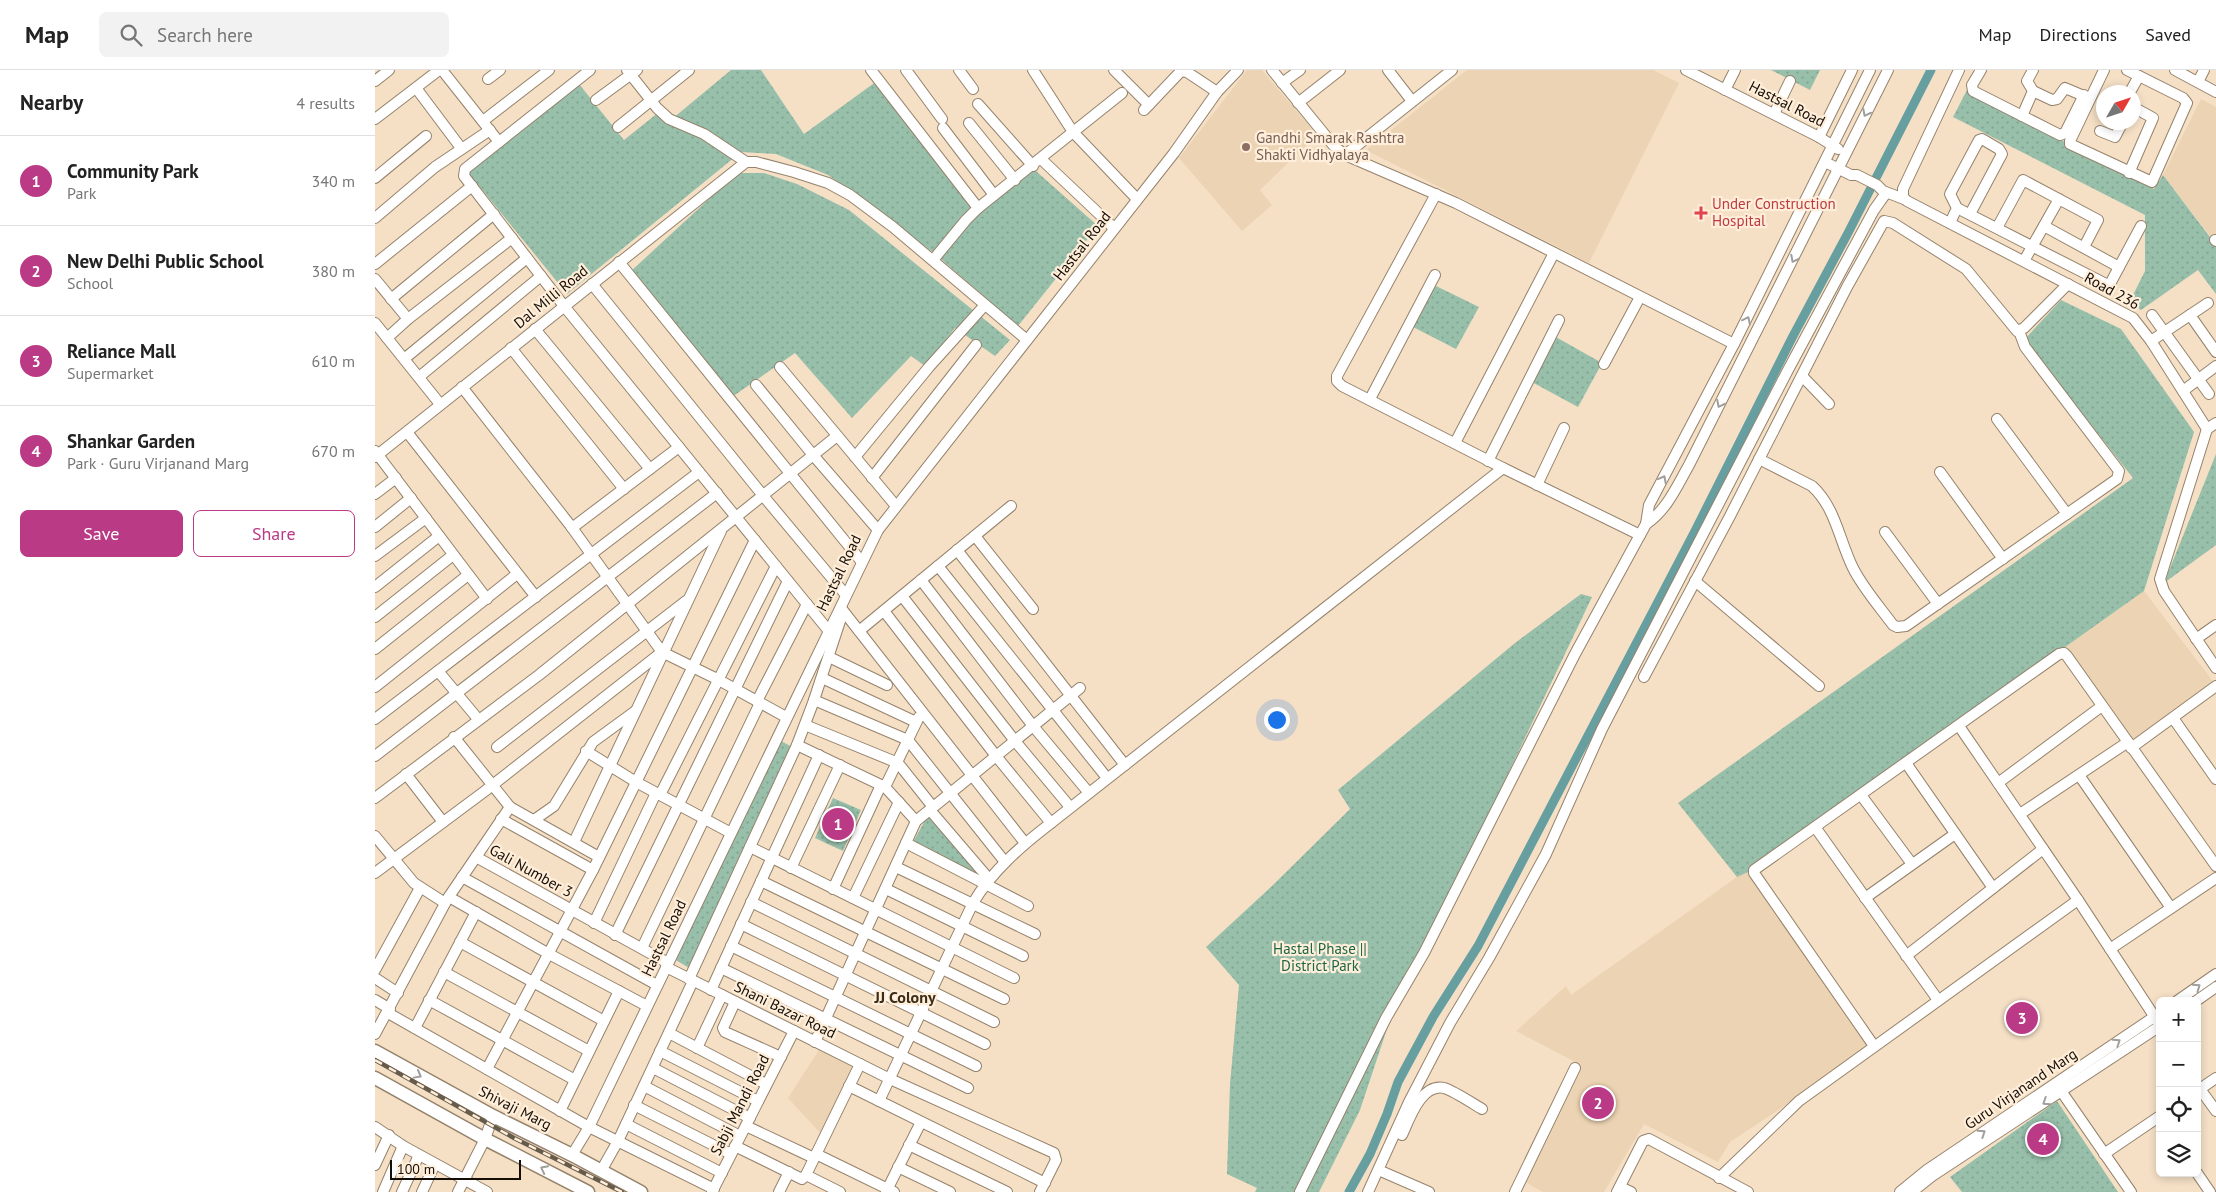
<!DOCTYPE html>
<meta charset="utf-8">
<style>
:root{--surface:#fff;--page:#f2f2f2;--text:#222;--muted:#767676;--line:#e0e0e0;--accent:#ba3a85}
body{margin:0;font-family:"PT Sans",sans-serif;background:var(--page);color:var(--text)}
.controls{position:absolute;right:15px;bottom:15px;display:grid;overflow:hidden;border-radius:8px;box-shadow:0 2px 8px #0003}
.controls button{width:45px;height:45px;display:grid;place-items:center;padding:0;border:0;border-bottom:1px solid var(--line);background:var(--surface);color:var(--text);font:25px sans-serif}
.compass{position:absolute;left:1721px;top:15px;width:45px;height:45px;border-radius:50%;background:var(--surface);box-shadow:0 2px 8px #0003;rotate:51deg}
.scale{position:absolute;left:15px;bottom:12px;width:131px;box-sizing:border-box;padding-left:5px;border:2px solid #150e06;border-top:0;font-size:14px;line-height:18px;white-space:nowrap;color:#150e06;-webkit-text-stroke:4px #ffeed9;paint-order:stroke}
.you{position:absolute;left:901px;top:649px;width:18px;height:18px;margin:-12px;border:4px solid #fff;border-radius:50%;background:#1a73e8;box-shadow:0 0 0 8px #1a73e833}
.badge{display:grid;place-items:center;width:32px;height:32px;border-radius:50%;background:var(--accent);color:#fff;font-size:16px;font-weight:700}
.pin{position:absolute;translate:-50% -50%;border:2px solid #fff;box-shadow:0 1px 5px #0006}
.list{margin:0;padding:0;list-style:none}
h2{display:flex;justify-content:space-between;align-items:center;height:65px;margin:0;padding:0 20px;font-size:21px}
h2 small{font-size:16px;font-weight:400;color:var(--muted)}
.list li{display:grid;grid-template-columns:32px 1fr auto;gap:15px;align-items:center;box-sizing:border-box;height:90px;padding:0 20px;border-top:1px solid var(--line)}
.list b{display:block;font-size:19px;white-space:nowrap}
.list p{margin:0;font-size:16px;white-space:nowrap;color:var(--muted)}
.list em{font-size:16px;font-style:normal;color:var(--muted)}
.actions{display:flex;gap:10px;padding:15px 20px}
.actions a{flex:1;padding:11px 0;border:1px solid var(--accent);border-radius:8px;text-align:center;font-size:18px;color:var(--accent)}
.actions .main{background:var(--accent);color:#fff}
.icon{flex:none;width:28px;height:28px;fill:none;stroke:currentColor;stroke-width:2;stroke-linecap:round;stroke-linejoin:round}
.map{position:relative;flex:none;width:1841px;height:1122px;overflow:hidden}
header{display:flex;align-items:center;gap:30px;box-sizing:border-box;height:70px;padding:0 25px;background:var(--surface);border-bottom:1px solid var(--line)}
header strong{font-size:24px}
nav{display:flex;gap:28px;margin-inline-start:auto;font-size:18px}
.search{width:350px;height:45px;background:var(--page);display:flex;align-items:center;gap:12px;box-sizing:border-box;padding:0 18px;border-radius:8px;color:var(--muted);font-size:19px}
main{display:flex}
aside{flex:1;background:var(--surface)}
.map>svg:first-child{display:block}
.built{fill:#ecd3b3}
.park{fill:url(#park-dots)}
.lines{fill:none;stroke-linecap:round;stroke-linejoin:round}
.canal{stroke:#679fa1;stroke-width:9}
.minor-casing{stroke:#95826b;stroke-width:12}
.major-casing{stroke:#95826b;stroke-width:15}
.minor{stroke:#fff;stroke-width:10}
.major{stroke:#fff;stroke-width:12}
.rail-casing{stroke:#675b4c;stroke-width:4.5}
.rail{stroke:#ffeed9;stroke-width:2.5;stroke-dasharray:8;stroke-linecap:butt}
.oneway{stroke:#a19f9b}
.education-dot{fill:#8d6e63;stroke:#ffeed9;stroke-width:2}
.health-dot{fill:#e0444e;stroke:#ffeed9;stroke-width:2}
.labels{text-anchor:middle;stroke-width:4.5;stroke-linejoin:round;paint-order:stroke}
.street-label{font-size:15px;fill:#150e06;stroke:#ffeed9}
.education-label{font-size:15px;fill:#785e54;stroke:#ffeed9;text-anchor:start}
.health-label{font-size:15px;fill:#be3a42;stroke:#ffeed9;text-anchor:start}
.park-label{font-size:15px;fill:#1b6646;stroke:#ffeed9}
.neighbourhood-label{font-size:16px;font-weight:bold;fill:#3d2d18;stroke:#ffeed9}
</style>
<header>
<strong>Map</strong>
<div class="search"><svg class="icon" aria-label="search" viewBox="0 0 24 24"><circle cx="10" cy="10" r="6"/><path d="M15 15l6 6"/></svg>Search here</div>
<nav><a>Map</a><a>Directions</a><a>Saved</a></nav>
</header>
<main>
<aside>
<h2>Nearby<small>4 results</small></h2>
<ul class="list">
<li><span class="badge">1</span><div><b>Community Park</b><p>Park</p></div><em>340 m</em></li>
<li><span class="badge">2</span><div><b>New Delhi Public School</b><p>School</p></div><em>380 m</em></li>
<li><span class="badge">3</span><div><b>Reliance Mall</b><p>Supermarket</p></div><em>610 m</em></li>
<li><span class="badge">4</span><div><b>Shankar Garden</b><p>Park · Guru Virjanand Marg</p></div><em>670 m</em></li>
</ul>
<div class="actions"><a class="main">Save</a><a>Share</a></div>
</aside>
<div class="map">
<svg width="1841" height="1122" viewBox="0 0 1841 1122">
<defs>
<pattern id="park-dots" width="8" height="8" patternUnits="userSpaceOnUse" patternTransform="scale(1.25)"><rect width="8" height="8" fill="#97bfaa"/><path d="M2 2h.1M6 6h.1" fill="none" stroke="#81a391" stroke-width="1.8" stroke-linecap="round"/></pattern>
</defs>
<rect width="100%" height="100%" fill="#f5e0c6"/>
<g class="built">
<polygon points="872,0 887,0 942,65 885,120 897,135 867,161 804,88"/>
<polygon points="1092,0 1278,0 1304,13 1214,193 991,80"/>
<polygon points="1826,29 1841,37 1841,163 1836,167 1788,105"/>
<polygon points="1769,521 1840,614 1757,675 1687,579"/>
<polygon points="1373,802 1494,974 1402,1041 1355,1072 1343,1092 1269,1054 1229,1122 1168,1122 1150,1112 1206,995 1141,961 1191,916 1196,925 1362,807"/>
<polygon points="444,980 477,996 446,1064 413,1028"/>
</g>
<g class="park">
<polygon points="356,0 386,0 429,64 502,11 602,135 653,94 723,156 643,256 559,183 453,105 401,84 366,82 192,224 92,101 200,9 249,70 289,38 297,49"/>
<polygon points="1396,0 1445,0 1435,20"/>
<polygon points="1592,20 1779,119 1788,105 1841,175 1841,224 1823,200 1766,240 1754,233 1770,201 1770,145 1578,47"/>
<polygon points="362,103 389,103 422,114 474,140 635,270 620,286 580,258 550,296 536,286 477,348 420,283 357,327 254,203"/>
<polygon points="1059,215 1104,237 1081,279 1038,257"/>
<polygon points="1686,230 1746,259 1819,362 1769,521 1373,802 1362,807 1303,733 1758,408 1649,270"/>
<polygon points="1179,266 1227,293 1203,337 1155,311"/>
<polygon points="1841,384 1841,475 1789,513"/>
<polygon points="1206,524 1217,527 1064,849 1029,908 985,1040 944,1122 880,1122 882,1118 852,1104 855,1014 864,915 831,877 898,815 975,739 963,720 1140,573"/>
<polygon points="406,671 421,679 316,899 299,889"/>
<polygon points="458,728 486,740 468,781 440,768"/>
<polygon points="553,745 603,804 537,774"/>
<polygon points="1682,1031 1743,1122 1587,1122 1575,1107"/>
</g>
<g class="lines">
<polyline class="canal" points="974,1122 995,1084 1012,1044 1023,1012 1058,947 1103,876 1320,461 1418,266 1473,163 1556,0"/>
<defs>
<g id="minor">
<polyline points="67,0 124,72"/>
<polyline points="215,0 90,99 89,106 189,236 453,560"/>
<polyline points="252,0 282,38 294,49 329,64 371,92 381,92 419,102 453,113 475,125 518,157 652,270"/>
<polyline points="496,0 603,138"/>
<polyline points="531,0 567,49"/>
<polyline points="584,0 598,19"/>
<polyline points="658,0 698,62 762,129"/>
<polyline points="739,0 774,35"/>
<polyline points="897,0 959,76 970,85 1077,0"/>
<polyline points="1013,0 1037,31"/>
<polyline points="1311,0 1444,67 1463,79"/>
<polyline points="1584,0 1528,119 1528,127 1532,131 1758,248 1776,271 1832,359 1785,509 1789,521 1841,598"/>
<polyline points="1606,0 1597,15 1598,21 1685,65 1690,63 1709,25"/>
<polyline points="1729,0 1695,71 1695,74 1777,112 1812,33 1808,28 1752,0"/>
<polyline points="1800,0 1841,22"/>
<polyline points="113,9 125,0"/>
<polyline points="0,11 14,0"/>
<polyline points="1823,12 1829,0"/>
<polyline points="907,13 925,0"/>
<polyline points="41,18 86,78"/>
<polyline points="1350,20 1360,0"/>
<polyline points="1658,21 1677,30 1682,29 1690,18 1709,26"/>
<polyline points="1755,22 1764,6"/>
<polyline points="221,30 262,0"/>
<polyline points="923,33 965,0"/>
<polyline points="603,34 658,96"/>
<polyline points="769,40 806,1 812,2 842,22"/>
<polyline points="1399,44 1415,11"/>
<polyline points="1647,46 1658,21 1652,11 1658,0"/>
<polyline points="0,49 64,0"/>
<polyline points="108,51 174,0"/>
<polyline points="594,53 640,110"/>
<polyline points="243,57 314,0"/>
<polyline points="568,58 619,125"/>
<polyline points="1725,61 1740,67 1748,52"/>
<polyline points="1444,67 1477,0"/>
<polyline points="970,85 1081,133 1359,274"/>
<polyline points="666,89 739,158"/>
<polyline points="1450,92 1476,105 1482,105 1502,115 1508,121 1529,129"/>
<polyline points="1754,103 1778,48 1758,37"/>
<polyline points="0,108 51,66"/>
<polyline points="1061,124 962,306 962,311 967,316 1128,398"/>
<polyline points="1582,138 1733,215 1735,214 1766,156"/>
<polyline points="0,148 60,97 115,60"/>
<polyline points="1575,153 1582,138 1575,124 1604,70 1607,69 1624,79 1627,84 1595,144"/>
<polyline points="1669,156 1744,197"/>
<polyline points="1622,158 1648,110 1723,150 1709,177"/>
<polyline points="1840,170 1841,171"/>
<polyline points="558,190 591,150 603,138 747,23"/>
<polyline points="1649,191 1684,129"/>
<polyline points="244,192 486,491"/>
<polyline points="0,194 97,116"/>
<polyline points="0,209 33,249"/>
<polyline points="217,214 390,428 470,524"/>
<polyline points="16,229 119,144"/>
<polyline points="1777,245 1834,324"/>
<polyline points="1815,245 1841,282"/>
<polyline points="0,253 65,334"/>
<polyline points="160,259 275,399"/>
<polyline points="12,268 33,249 137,168"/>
<polyline points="1776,271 1833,233"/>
<polyline points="136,278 249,419"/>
<polyline points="29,289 152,188"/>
<polyline points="1229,294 1265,227"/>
<polyline points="405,297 521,436"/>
<polyline points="1427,306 1454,334"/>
<polyline points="44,307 166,206"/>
<polyline points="381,315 438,385 503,460"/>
<polyline points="87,317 195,455 287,582 342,609 411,647"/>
<polyline points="1808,321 1841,296"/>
<polyline points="995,329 1060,205"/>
<polyline points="1622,349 1692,444"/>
<polyline points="1832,359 1841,353"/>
<polyline points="32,362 161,527"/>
<polyline points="1080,373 1179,183"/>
<polyline points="0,381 112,529"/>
<polyline points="0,387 371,92"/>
<polyline points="480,387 554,297 609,236"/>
<path d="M1384 389 1437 416C1461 438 1464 470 1478 498 1488 518 1504 536 1518 555L1522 557 1531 556 1742 409 1744 401 1650 277 1644 261"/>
<polyline points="1113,391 1184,250"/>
<polyline points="1565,402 1628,489"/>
<polyline points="497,408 601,275"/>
<polyline points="1162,415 1189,358"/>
<polyline points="0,424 21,408"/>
<polyline points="1271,454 1274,435 1359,274 1495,0"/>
<polyline points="0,457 36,428"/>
<polyline points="197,458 304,377"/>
<polyline points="1510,462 1563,534"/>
<polyline points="600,466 658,539"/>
<polyline points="582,480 750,695"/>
<polyline points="0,486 51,448"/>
<polyline points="563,496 732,708"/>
<polyline points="546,510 658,656 714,723"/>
<polyline points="1320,511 1444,616"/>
<polyline points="0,517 64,466"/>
<polyline points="527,526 640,671 695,737"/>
<polyline points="466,538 650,773"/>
<polyline points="509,541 621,686 676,753"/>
<polyline points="0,547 78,485"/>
<polyline points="484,561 636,436"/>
<polyline points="1821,569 1841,555"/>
<polyline points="0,579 93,505"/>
<polyline points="454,587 512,615"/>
<polyline points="63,601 103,649"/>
<polyline points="1269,607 1355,446 1472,217 1509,151 1518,153 1591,199 1642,261 1649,258 1693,214"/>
<polyline points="447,608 541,652"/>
<polyline points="0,617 142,504"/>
<polyline points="439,630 533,670 630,792"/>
<polyline points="382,631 432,534"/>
<polyline points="1798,648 1841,709"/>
<polyline points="0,649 324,402"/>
<polyline points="430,655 523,693 558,737"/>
<polyline points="1584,656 1703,830 1785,955"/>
<polyline points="79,667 135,737 224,787"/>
<polyline points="422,675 510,717 541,751"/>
<polyline points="122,677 311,531"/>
<polyline points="1756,678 1841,616"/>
<polyline points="211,681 261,712 356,763"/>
<polyline points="0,686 342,423"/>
<polyline points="1531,693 1618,818"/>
<polyline points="31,704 68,752"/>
<polyline points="1704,705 1796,838"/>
<polyline points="1623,713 1727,636"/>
<polyline points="510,717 544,647"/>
<polyline points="285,725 401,496"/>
<polyline points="1486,725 1537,794"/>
<polyline points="0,728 164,605 462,366"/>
<polyline points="555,740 614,809"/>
<polyline points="1645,744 1753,672 1841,796"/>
<polyline points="126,749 218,800"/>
<polyline points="159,750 179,736 218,672 259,642"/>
<polyline points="1440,757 1563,930"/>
<polyline points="0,766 39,813 70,833"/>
<polyline points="199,772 346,461"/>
<polyline points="531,773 653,836"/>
<polyline points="375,777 639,908"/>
<polyline points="101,787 293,893"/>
<polyline points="521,797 660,864"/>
<polyline points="416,798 465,695"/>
<polyline points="0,803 110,721 287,582"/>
<polyline points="87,807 282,915"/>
<polyline points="386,811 629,929"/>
<polyline points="458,819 506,715"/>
<polyline points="511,819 648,886"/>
<polyline points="74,827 174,884 272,936"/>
<polyline points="478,828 524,732"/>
<polyline points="1490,828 1580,764"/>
<polyline points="376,832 619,952"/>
<polyline points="219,853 281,723"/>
<polyline points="366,854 610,974"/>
<polyline points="240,865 413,511"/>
<polyline points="85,872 229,951"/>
<polyline points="356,876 601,996"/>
<polyline points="267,878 385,633"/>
<polyline points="1735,879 1841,808"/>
<polyline points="1531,886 1668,779"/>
<polyline points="291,897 515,1009 679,1083 681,1090 665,1122"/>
<polyline points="346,898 593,1018"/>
<polyline points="0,900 45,818"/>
<polyline points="69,902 214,981"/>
<polyline points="0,908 23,923"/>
<polyline points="314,909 422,675 438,633 468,542"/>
<polyline points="336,920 444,685"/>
<polyline points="0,930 15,939"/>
<polyline points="54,930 200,1010"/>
<polyline points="1802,931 1841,904"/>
<polyline points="1821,931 1841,917"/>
<polyline points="360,932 348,958 350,962 406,987"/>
<polyline points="13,943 214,1057 339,1119"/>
<polyline points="40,958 101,842"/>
<polyline points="294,963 391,1014"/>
<polyline points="0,964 73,828 135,737"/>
<polyline points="440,972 541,751 705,618"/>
<polyline points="1499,976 1379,803 1379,800 1684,584 1689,583 1692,586 1753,672"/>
<polyline points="322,978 347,925"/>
<polyline points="285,981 383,1031"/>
<polyline points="278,998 375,1048"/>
<polyline points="112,999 218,800 380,470"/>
<polyline points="269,1016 365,1066"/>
<polyline points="474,1016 670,1113"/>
<polyline points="1684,1018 1756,1122"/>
<polyline points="1825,1019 1841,1041"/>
<polyline points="1822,1021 1841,1008"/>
<path d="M504 1031 598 833C617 801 646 776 676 753L1128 398 1265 465"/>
<polyline points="259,1035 356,1084"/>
<polyline points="185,1041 244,921"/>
<polyline points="251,1054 347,1103"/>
<polyline points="371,1056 439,1088"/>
<polyline points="0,1057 28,1076 112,1122"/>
<path d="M1027 1065C1034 1050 1046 1013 1069 1018 1079 1021 1097 1033 1107 1039"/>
<polyline points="534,1075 632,1122"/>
<polyline points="360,1076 427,1109 431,1105 465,1122"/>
<polyline points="441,1084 519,1122"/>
<polyline points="1729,1084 1785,1046"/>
<polyline points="197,1085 214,1057 503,460 799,83 842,22 863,0"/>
<polyline points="0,1095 14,1065"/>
<polyline points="523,1097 575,1122"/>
<polyline points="226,1101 243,1071 318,911"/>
<polyline points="1008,1102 1054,1122"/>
<polyline points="1822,1103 1835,1122"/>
<polyline points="431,1105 485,994"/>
<polyline points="1344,1108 1424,1031 1703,830"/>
<polyline points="1245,1117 1256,1122"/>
<polyline points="8,1122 28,1076"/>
<polyline points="27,1122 44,1085"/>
<polyline points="47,1122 60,1094"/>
<polyline points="83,1122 110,1069 118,1046"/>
<polyline points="337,1122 419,961"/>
<polyline points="404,1122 414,1102"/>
<polyline points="511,1122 546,1052"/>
<path d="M925 1122 1011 948 1049 883 1200 584 1271 454C1292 440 1302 416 1314 395L1513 0"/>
<polyline points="993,1122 1034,1032 1075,953 1114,888 1171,784 1227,659 1413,300 1499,140 1511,123"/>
<polyline points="1140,1122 1200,998"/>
<polyline points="1242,1122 1268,1071 1274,1069 1373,1122"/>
<polyline points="1525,1122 1552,1100 1785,943"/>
<polyline points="1537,1122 1557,1106 1785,956"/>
</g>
<g id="major">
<polyline points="0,981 118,1046 197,1085 266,1122"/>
<polyline points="0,1008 110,1069 213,1122"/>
</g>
</defs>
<use href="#minor" class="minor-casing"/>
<use href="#major" class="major-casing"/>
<use href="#minor" class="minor"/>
<use href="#major" class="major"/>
<defs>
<polyline id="rail" points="0,990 139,1068 247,1122"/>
</defs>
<use href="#rail" class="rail-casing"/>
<use href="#rail" class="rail"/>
</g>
<defs><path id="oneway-chevron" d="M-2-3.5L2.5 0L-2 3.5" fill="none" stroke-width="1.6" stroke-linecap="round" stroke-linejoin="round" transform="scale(1.25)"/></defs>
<g class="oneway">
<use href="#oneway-chevron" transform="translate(1491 43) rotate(117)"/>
<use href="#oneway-chevron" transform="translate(1419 189) rotate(117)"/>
<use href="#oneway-chevron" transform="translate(1372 250) rotate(-64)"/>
<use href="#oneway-chevron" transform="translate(1345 334) rotate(117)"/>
<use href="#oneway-chevron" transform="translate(1288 409) rotate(-62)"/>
<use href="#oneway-chevron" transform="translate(1822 917) rotate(-35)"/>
<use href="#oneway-chevron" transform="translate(1742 972) rotate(-34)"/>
<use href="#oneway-chevron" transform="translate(43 1005) rotate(29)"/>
<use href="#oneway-chevron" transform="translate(1671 1032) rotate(147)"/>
<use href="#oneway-chevron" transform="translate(1607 1063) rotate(-34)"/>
<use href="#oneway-chevron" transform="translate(169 1099) rotate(-153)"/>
</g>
<circle class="education-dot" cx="871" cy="77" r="5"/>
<path class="health-dot" d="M1323.5 135.5h5v5h5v5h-5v5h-5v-5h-5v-5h5z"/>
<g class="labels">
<g class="street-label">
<text transform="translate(1412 34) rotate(27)" y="5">Hastsal Road</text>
<text transform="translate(707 176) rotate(-52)" y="5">Hastsal Road</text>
<text transform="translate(1737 221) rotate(29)" y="5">Road 236</text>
<text transform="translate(176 227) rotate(-39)" y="5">Dal Milli Road</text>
<text transform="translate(464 503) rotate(-64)" y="5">Hastsal Road</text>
<text transform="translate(156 801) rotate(29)" y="5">Gali Number 3</text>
<text transform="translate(289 868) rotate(-64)" y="5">Hastsal Road</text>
<text transform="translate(410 940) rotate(26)" y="5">Shani Bazar Road</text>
<text transform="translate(1646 1019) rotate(-34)" y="5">Guru Virjanand Marg</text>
<text transform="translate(365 1035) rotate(-63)" y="5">Sabji Mandi Road</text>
<text transform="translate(140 1038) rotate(27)" y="5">Shivaji Marg</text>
</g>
<g class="education-label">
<text x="881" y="73">Gandhi Smarak Rashtra<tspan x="881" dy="17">Shakti Vidhyalaya</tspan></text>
</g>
<g class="health-label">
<text x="1337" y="139">Under Construction<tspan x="1337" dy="17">Hospital</tspan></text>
</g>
<g class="park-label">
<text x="945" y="884">Hastal Phase ||<tspan x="945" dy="17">District Park</tspan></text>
</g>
<g class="neighbourhood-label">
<text x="530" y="933">JJ Colony</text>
</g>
</g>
</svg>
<div class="controls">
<button>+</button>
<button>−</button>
<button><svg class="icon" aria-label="locate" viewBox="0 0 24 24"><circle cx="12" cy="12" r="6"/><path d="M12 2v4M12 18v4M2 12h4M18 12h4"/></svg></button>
<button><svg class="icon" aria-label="layers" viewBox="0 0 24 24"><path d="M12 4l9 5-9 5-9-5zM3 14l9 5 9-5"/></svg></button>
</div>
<svg class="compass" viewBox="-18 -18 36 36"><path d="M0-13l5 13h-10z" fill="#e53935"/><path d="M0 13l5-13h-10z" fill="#767676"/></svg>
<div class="scale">100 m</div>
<div class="you"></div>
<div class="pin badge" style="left:463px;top:754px">1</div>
<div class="pin badge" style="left:1223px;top:1033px">2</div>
<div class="pin badge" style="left:1647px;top:948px">3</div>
<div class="pin badge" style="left:1668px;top:1069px">4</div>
</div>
</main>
